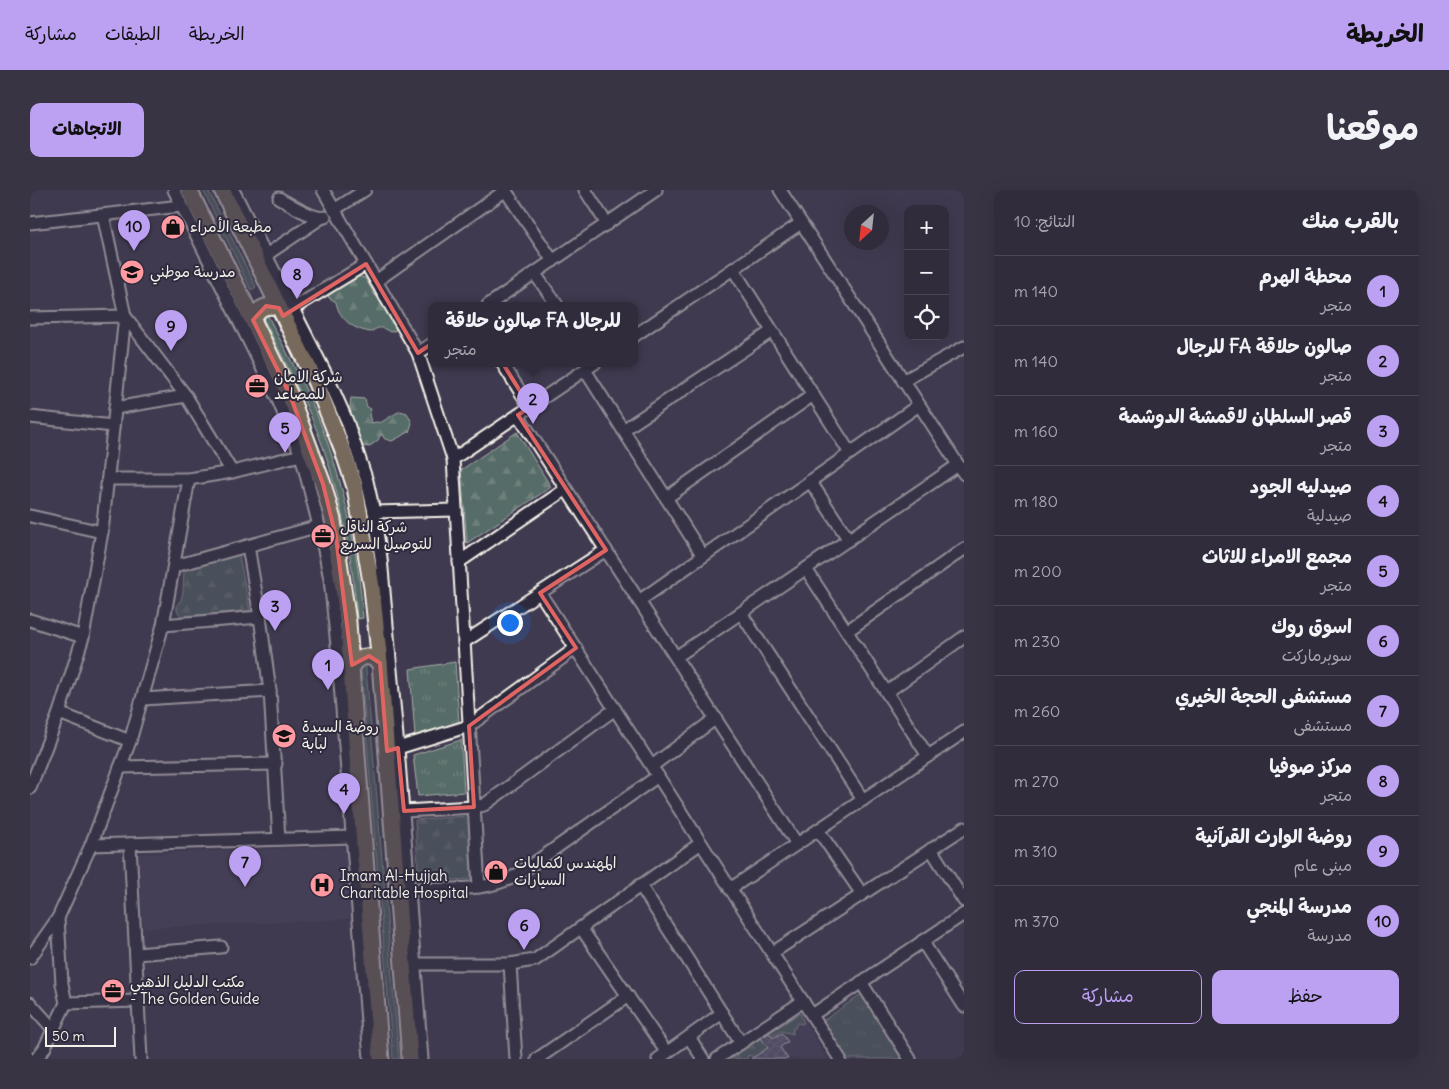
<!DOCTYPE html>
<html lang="ar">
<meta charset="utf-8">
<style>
:root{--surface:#302c3c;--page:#383443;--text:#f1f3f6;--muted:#a8a7af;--line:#4b4856;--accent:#bca0f2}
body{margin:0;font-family:Delius,"Playpen Sans Arabic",sans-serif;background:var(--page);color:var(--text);direction:rtl}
.controls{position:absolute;right:15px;top:15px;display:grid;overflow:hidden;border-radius:10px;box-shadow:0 5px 20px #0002}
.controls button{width:45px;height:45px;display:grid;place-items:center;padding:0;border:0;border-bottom:1px solid var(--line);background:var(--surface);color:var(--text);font:25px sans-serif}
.compass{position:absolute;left:814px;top:15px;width:45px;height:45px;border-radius:50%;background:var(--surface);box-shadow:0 5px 20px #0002;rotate:207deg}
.scale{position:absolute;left:15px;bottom:12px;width:71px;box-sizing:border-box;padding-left:5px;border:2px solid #f4f1e8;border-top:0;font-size:14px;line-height:18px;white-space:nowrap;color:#f4f1e8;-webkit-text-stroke:4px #2f2a3d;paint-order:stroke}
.you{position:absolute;left:479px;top:432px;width:18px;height:18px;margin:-12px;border:4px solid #fff;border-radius:50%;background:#1a73e8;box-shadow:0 0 0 8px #1a73e833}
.badge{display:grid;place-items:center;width:32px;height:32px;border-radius:50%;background:var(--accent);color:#111;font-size:16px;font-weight:700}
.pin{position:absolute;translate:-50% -41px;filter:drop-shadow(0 1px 2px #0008)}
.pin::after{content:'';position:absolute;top:26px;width:18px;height:15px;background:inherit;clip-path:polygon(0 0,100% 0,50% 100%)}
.popup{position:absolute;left:398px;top:112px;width:210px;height:65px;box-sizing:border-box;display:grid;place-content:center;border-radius:10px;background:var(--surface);filter:drop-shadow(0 1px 4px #0005);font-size:16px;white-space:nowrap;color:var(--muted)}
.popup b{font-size:19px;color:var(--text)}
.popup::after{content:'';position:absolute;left:50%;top:100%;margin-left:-10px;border:10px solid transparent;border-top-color:var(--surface)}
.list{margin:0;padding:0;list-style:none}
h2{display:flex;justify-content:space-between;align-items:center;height:65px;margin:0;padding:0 20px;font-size:21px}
h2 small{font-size:16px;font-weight:400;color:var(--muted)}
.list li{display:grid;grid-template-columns:32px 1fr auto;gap:15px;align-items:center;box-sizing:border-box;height:70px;padding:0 20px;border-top:1px solid var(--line)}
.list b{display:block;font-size:19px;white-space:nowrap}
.list p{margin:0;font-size:16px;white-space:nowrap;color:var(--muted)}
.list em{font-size:16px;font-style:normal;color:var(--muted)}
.actions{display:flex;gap:10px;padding:15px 20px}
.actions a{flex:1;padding:11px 0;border:1px solid var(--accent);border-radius:10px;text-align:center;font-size:18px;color:var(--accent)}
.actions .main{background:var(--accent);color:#111}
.icon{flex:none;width:28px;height:28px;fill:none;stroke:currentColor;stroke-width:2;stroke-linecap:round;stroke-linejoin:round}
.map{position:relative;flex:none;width:934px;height:869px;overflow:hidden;direction:ltr;border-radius:10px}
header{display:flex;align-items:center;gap:30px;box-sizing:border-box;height:70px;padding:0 25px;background:var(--accent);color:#111}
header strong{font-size:24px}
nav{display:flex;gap:28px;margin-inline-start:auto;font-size:18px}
.intro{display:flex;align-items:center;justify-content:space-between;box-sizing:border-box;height:120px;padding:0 30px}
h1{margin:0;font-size:35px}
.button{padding:12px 22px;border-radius:10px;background:var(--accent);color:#111;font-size:18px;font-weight:700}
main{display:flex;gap:30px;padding:0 30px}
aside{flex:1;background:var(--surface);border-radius:10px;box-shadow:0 5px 20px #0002}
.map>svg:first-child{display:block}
.built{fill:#4c455e}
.green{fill:#566c67;stroke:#a5aea8}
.forest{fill:url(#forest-firs);stroke:#a5aea8}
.park{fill:url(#park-tufts);stroke:#a5aea8}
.building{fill:url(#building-cross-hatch);stroke:#f4f1e8}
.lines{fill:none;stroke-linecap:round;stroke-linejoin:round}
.minor-casing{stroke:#f4f1e8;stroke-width:15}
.major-casing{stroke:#f4f1e8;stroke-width:19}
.minor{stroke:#2f2a3d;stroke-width:11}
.major{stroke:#77695c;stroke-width:15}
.marked{fill:none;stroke:#df6462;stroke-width:4;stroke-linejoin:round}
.labels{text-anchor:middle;stroke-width:4;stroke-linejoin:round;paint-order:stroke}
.poi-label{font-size:15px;fill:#f4f1e8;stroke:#2f2a3d;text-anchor:start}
</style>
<header>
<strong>الخريطة</strong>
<nav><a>الخريطة</a><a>الطبقات</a><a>مشاركة</a></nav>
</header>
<div class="intro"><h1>موقعنا</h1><a class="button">الاتجاهات</a></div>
<main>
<aside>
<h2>بالقرب منك<small>النتائج: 10</small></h2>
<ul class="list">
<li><span class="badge">1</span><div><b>محطة الهرم</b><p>متجر</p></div><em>140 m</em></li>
<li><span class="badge">2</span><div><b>صالون حلاقة FA للرجال</b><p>متجر</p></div><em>140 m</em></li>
<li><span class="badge">3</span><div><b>قصر السلطان لاقمشة الدوشمة</b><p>متجر</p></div><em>160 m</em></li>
<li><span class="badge">4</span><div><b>صيدليه الجود</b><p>صيدلية</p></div><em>180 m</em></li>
<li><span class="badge">5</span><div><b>مجمع الامراء للاثاث</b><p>متجر</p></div><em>200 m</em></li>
<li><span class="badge">6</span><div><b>اسوق روك</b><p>سوبرماركت</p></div><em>230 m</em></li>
<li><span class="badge">7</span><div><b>مستشفى الحجة الخيري</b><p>مستشفى</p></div><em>260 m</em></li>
<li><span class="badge">8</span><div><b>مركز صوفيا</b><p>متجر</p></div><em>270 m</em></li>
<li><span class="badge">9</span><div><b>روضة الوارث القرآنية</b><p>مبنى عام</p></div><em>310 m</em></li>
<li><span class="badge">10</span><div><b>مدرسة المنجي</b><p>مدرسة</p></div><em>370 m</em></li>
</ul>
<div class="actions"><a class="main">حفظ</a><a>مشاركة</a></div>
</aside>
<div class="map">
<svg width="934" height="869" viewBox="0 0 934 869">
<defs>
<pattern id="forest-firs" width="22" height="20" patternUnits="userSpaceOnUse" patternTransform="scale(1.25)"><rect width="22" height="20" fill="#566c67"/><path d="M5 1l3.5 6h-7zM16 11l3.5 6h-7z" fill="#6f817d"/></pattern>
<pattern id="park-tufts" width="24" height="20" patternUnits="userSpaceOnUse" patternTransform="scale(1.25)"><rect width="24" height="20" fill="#566c67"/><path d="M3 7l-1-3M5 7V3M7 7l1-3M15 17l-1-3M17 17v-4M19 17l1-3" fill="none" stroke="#6f817d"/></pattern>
<pattern id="building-cross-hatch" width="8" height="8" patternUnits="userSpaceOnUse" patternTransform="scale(1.25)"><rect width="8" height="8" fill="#68607e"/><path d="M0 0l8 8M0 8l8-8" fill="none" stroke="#7e7790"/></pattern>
</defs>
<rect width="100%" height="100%" fill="#403a50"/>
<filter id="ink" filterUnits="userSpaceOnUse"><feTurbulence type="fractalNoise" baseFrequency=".02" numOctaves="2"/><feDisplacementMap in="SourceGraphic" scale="10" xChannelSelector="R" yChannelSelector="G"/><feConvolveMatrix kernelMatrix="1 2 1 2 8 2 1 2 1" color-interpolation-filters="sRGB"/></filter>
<g filter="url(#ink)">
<g class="built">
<polygon points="317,656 320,729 113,738 109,664"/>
<polygon points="770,823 797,869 701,869 731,848"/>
</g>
<g class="green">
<polygon points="173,0 178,0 226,97 221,100"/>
<path d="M238 126C252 154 268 182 281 211 311 279 328 354 333 428L327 429C323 370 312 313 293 257 277 212 254 170 233 128Z"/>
<polygon points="330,467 335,467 369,869 363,869"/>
</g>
<g class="forest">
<path d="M326 86 335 88 345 105 350 108 365 134 366 140 360 142C352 137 349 136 341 142 324 140 309 129 306 112L298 107 302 101Z"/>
<polygon points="321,208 335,209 337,217 341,219 339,224 341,233 347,232 350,233 370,221 377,223 382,233 379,242 362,251 355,249 351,244 348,250 339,257 333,256 319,225"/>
<polygon points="487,242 521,297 437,353 431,280"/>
<polygon points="209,365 220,421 151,426 147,421 147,415 151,410 153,402 154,379"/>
<polygon points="438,626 442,689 389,692 385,630"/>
<polygon points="770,823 774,833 772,834 767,833 765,838 763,838 763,844 751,841 743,846 739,843"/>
<polygon points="731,848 738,858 724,867 718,865 717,869 701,869"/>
</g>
<g class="park">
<polygon points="425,472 429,533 385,546 380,479"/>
<polygon points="431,550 434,602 388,606 383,565"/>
<polygon points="831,804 872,869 818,869 793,831"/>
</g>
<polygon class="building" points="739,843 743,848 752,843 758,852 750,857 758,869 721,869 738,858 731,848"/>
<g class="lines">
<defs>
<g id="minor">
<polyline points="144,0 248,210 271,265 289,336 300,389 307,456 340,869"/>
<polyline points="203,0 298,188 317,231 337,291 344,322 351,368 368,558 392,869"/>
<polyline points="293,0 388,163 423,269 449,697"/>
<polyline points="475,0 523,71"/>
<polyline points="555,0 577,34"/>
<polyline points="750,0 934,284"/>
<path d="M249 8C260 14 283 30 295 27"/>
<polyline points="304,20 335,0"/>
<polyline points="0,33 151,16"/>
<polyline points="236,65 291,28"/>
<polyline points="703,79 820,263"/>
<polyline points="505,84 527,115"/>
<polyline points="346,91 476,0"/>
<polyline points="458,115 626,0"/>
<polyline points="264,118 336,74"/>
<polyline points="0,128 95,126 156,206 202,282"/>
<polyline points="604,146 771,33"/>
<polyline points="388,163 402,154"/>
<polyline points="472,173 500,217"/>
<polyline points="555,180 673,366"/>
<polyline points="873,191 934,157"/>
<polyline points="85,218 156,206"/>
<polyline points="488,225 767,654"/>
<polyline points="0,227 83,236"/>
<polyline points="593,240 742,141"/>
<polyline points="423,269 565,173"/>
<polyline points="78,289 159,289 202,282 271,265"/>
<polyline points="780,291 819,350"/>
<polyline points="636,308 783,205"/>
<polyline points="344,322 426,320"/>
<polyline points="0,326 72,342"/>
<polyline points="218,356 230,427 240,501 249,649"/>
<polyline points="429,372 536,299"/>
<polyline points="145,376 289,336"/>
<polyline points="776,379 898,566"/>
<polyline points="510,403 810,869"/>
<polyline points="609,411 889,215"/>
<polyline points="711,423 833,610"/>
<polyline points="0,430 53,447"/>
<polyline points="133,435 230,427"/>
<polyline points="817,441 934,359"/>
<polyline points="434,452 576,360"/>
<polyline points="646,467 928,275"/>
<polyline points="857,502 934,447"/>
<polyline points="113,509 240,501"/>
<polyline points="29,523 100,551"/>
<polyline points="368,558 439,536 546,458"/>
<polyline points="622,576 686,528"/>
<polyline points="90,577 246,574"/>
<polyline points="0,598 29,523 53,447 72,342 95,126 73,25"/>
<polyline points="374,621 444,617 454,615 585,519"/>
<polyline points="788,640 832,704"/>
<polyline points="100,654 111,869"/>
<polyline points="61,655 323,647"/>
<polyline points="901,659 934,711"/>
<polyline points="610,695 711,853"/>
<polyline points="700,699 934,542"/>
<path d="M380 700C414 698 461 703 490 683L628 586"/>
<polyline points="551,738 637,863"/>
<polyline points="892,751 934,816"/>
<polyline points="742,763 934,638"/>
<polyline points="106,764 191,757"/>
<polyline points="0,768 28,728 61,655 100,551 133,435 159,289"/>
<polyline points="385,774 480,774 505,770 671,653"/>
<polyline points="480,774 486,869"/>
<polyline points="831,792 880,869"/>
<polyline points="0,813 24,840"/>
<polyline points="36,813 108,811"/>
<polyline points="782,825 934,724"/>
<polyline points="659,847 673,869"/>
<polyline points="6,869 14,859 36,813 32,794 28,728"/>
<polyline points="507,869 598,806"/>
<polyline points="628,869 692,823"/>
<polyline points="687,869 773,811"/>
</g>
<g id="major">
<polyline points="159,0 260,205 293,294 303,330 318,432 327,565 351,869"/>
<polyline points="192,0 286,193 313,261 325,297 342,398 350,473 380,869"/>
<path d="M223 130C228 117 237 114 249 118"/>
<path d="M322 475C331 465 340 464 350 473"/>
</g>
</defs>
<use href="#minor" class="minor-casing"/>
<use href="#major" class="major-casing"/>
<use href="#minor" class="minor"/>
<use href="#major" class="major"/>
</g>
</g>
<path d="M0 0H934V869H0ZM336 74 388 163 443 126 500 217 488 225 576 360 510 403 546 458 439 536 444 617 374 621 368 558 357 561 350 473 339 466 322 475 306 347 293 294 260 205 223 130 236 116 249 118 253 126Z" fill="#403a50" fill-opacity=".55" fill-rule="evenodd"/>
<path class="marked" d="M336 74 388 163 443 126 500 217 488 225 576 360 510 403 546 458 439 536 444 617 374 621 368 558 357 561 350 473 339 466 322 475 306 347 293 294 260 205 223 130 236 116 249 118 253 126Z"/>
<defs>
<symbol id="shop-disc" viewBox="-11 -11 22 22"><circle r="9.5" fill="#ff9aa2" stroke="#2f2a3d"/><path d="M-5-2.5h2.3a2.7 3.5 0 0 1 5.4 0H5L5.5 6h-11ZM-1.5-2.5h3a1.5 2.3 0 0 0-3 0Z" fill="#111"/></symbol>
<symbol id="school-disc" viewBox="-11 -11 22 22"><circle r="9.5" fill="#ff9aa2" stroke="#2f2a3d"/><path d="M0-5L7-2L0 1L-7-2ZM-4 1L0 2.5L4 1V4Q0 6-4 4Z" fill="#111"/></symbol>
<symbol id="office-disc" viewBox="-11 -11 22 22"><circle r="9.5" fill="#ff9aa2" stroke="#2f2a3d"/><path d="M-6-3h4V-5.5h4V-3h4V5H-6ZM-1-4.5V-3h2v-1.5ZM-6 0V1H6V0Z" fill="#111"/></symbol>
<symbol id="hospital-disc" viewBox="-11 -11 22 22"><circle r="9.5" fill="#ff9aa2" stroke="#2f2a3d"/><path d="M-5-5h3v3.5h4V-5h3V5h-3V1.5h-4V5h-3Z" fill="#111"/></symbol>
</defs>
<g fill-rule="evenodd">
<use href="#shop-disc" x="129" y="23" width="28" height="28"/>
<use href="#school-disc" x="88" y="68" width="28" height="28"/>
<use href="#office-disc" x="213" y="182" width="28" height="28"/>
<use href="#office-disc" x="279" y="332" width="28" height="28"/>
<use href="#school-disc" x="240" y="532" width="28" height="28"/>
<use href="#shop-disc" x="452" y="668" width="28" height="28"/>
<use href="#hospital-disc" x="278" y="681" width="28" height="28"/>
<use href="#office-disc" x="69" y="787" width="28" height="28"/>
</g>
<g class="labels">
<g class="poi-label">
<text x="160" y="42">مطبعة الأمراء</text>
<text x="120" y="87">مدرسة موطني</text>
<text x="244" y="192">شركة الامان<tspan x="244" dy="17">للمصاعد</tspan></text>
<text x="310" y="342">شركة الناقل<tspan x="310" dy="17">للتوصيل السريع</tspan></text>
<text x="272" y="542">روضة السيدة<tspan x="272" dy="17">لبابة</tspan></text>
<text x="484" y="678">المهندس لكماليات<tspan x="484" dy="17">السيارات</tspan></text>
<text x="310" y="691">Imam Al-Hujjah<tspan x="310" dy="17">Charitable Hospital</tspan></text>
<text x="100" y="797">مكتب الدليل الذهبي<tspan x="100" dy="17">- The Golden Guide</tspan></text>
</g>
</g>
</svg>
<div class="controls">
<button>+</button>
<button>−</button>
<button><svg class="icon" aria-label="locate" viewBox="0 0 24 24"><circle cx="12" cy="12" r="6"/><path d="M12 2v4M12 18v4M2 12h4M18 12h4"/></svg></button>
</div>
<svg class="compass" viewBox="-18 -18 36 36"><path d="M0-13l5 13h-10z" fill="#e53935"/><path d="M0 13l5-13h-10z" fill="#a8a7af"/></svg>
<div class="scale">50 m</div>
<div class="you"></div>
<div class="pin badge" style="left:298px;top:500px">1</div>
<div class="pin badge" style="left:503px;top:234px">2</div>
<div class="popup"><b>صالون حلاقة FA للرجال</b>متجر</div>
<div class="pin badge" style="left:245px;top:441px">3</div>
<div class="pin badge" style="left:314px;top:624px">4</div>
<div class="pin badge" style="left:255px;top:263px">5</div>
<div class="pin badge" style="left:494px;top:760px">6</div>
<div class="pin badge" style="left:215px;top:697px">7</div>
<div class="pin badge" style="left:267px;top:109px">8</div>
<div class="pin badge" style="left:141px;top:161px">9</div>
<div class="pin badge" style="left:104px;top:61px">10</div>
</div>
</main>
